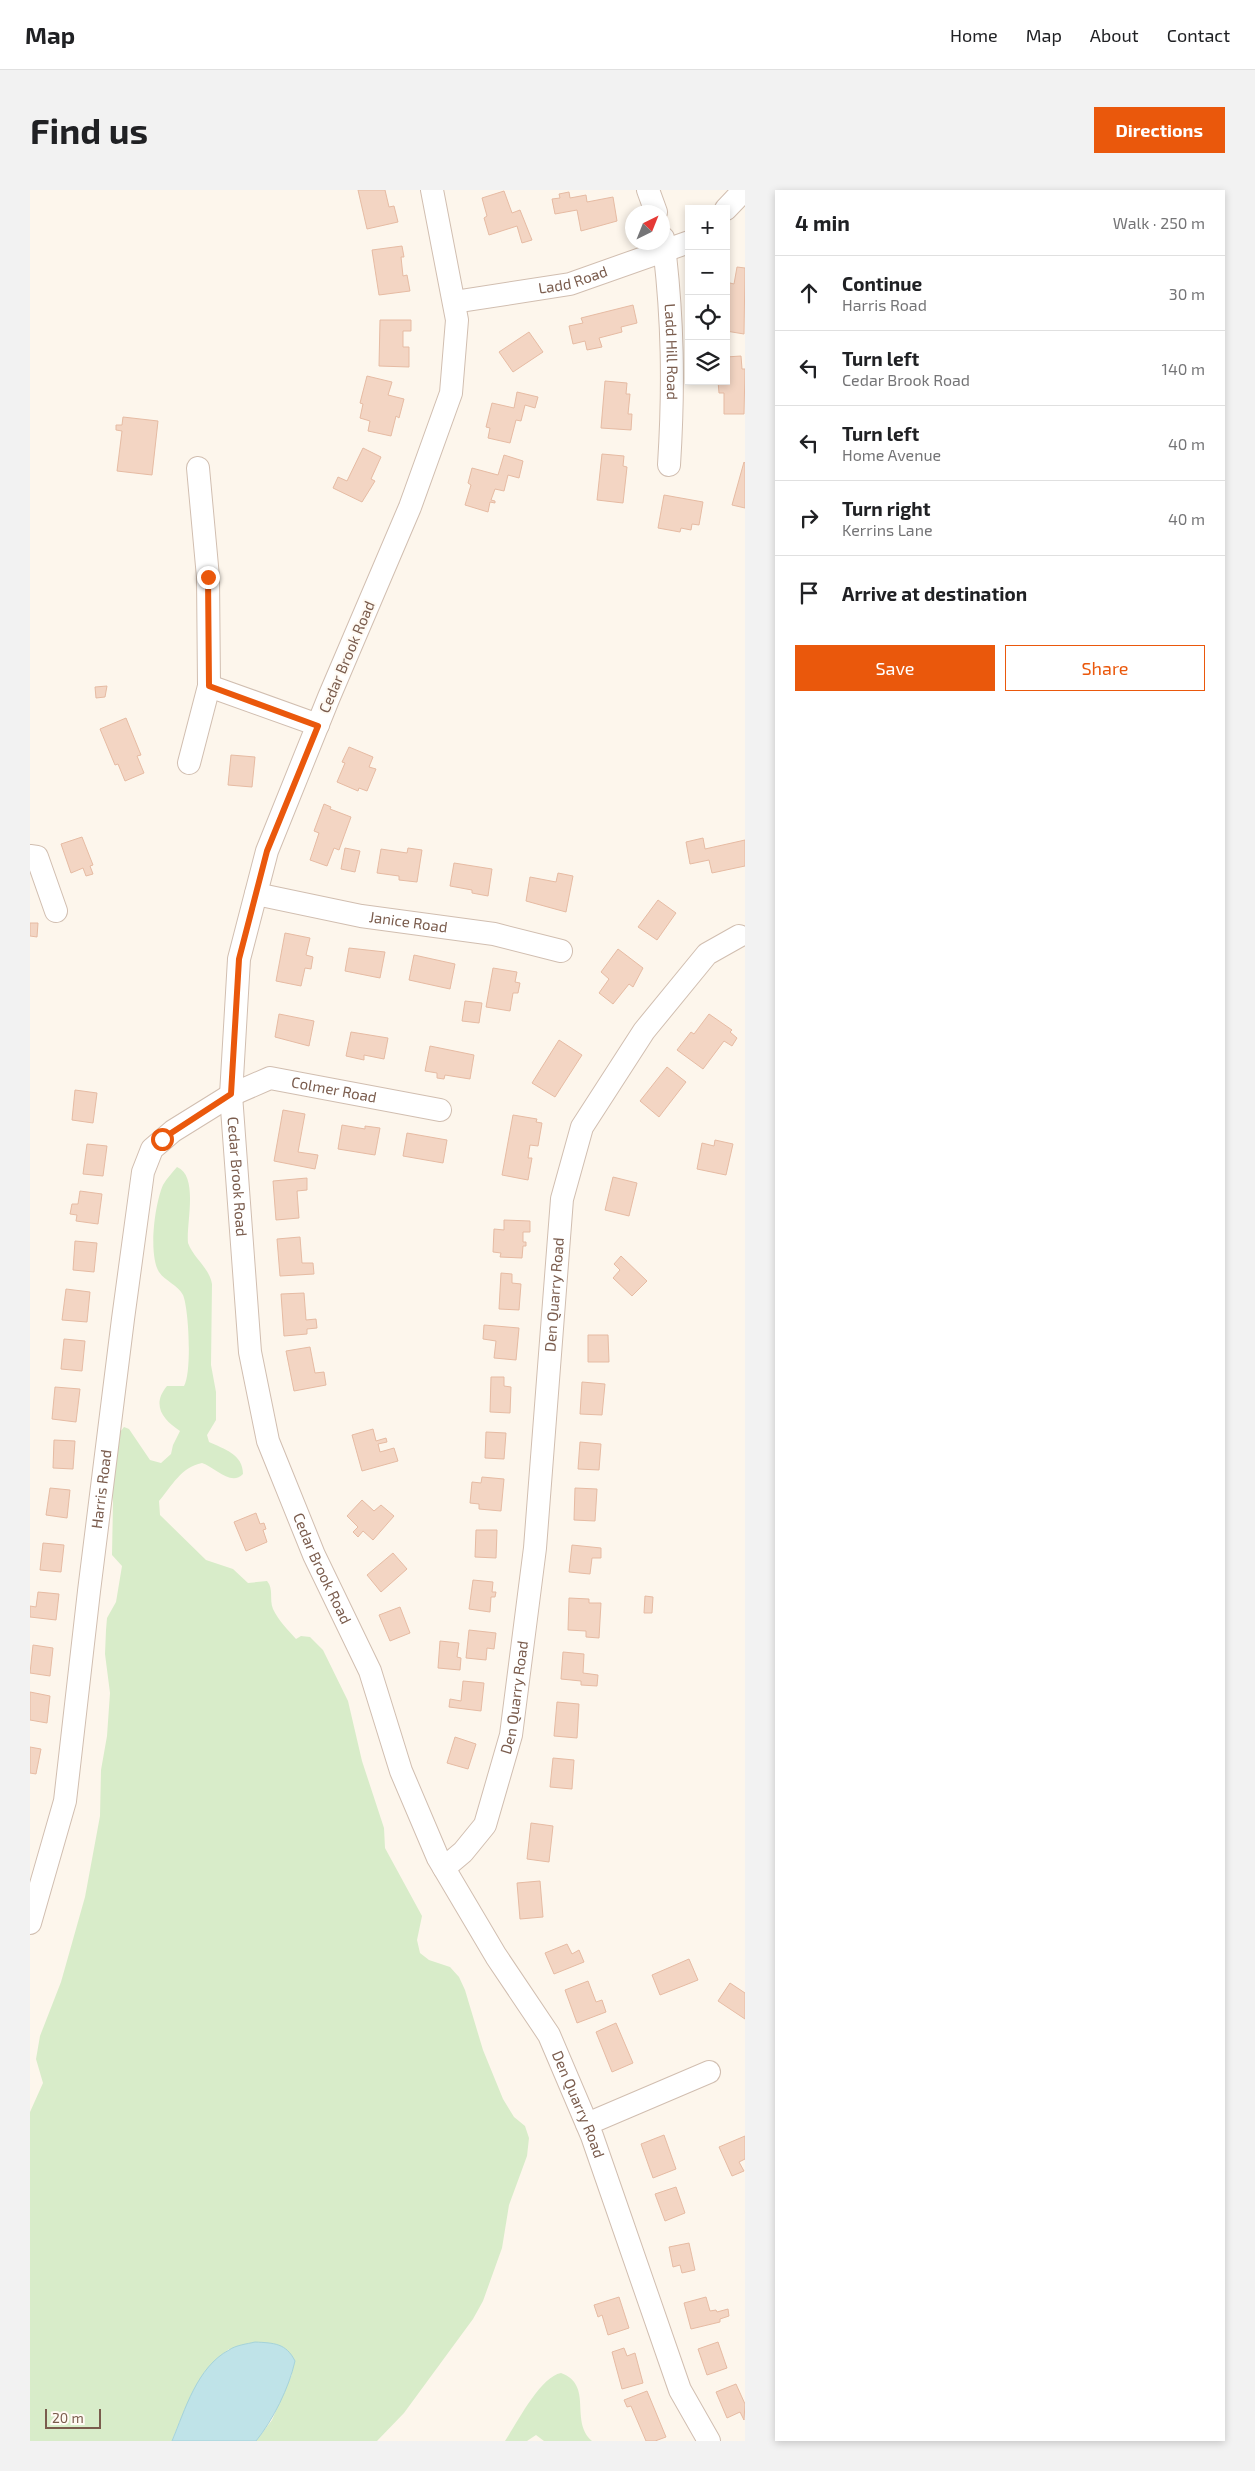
<!DOCTYPE html>
<meta charset="utf-8">
<style>
:root{--surface:#fff;--page:#f2f2f2;--text:#202124;--muted:#757577;--line:#e0e0e0;--accent:#ea580c}
body{margin:0;font-family:"Exo 2",sans-serif;background:var(--page);color:var(--text)}
.controls{position:absolute;right:15px;top:15px;display:grid;overflow:hidden;border-radius:0px;box-shadow:0 2px 8px #0003}
.controls button{width:45px;height:45px;display:grid;place-items:center;padding:0;border:0;border-bottom:1px solid var(--line);background:var(--surface);color:var(--text);font:25px sans-serif}
.compass{position:absolute;left:595px;top:15px;width:45px;height:45px;border-radius:50%;background:var(--surface);box-shadow:0 2px 8px #0003;rotate:43deg}
.scale{position:absolute;left:15px;bottom:12px;width:56px;box-sizing:border-box;padding-left:5px;border:2px solid #7a5c4d;border-top:0;font-size:14px;line-height:18px;white-space:nowrap;color:#7a5c4d;-webkit-text-stroke:4px #fffaf3;paint-order:stroke}
.stop{position:absolute;width:15px;height:15px;margin:-11px;border:4px solid #ea580c;border-radius:50%;background:#fff}
.stop.end{background:#ea580c;border-color:#fff;box-shadow:0 1px 5px #0008}
.list{margin:0;padding:0;list-style:none}
h2{display:flex;justify-content:space-between;align-items:center;height:65px;margin:0;padding:0 20px;font-size:21px}
h2 small{font-size:16px;font-weight:400;color:var(--muted)}
.list li{display:grid;grid-template-columns:32px 1fr auto;gap:15px;align-items:center;box-sizing:border-box;height:75px;padding:0 20px;border-top:1px solid var(--line)}
.list b{display:block;font-size:19px;white-space:nowrap}
.list p{margin:0;font-size:16px;white-space:nowrap;color:var(--muted)}
.list em{font-size:16px;font-style:normal;color:var(--muted)}
.actions{display:flex;gap:10px;padding:15px 20px}
.actions a{flex:1;padding:11px 0;border:1px solid var(--accent);border-radius:0px;text-align:center;font-size:18px;color:var(--accent)}
.actions .main{background:var(--accent);color:#fff}
.icon{flex:none;width:28px;height:28px;fill:none;stroke:currentColor;stroke-width:2;stroke-linecap:round;stroke-linejoin:round}
.map{position:relative;flex:none;width:715px;height:2251px;overflow:hidden;border-radius:0px}
header{display:flex;align-items:center;gap:30px;box-sizing:border-box;height:70px;padding:0 25px;background:var(--surface);border-bottom:1px solid var(--line)}
header strong{font-size:24px}
nav{display:flex;gap:28px;margin-inline-start:auto;font-size:18px}
.intro{display:flex;align-items:center;justify-content:space-between;box-sizing:border-box;height:120px;padding:0 30px}
h1{margin:0;font-size:35px}
.button{padding:12px 22px;border-radius:0px;background:var(--accent);color:#fff;font-size:18px;font-weight:700}
main{display:flex;gap:30px;padding:0 30px}
aside{flex:1;background:var(--surface);border-radius:0px;box-shadow:0 2px 8px #0003}
.map>svg:first-child{display:block}
.green{fill:#d8ecc9}
.water{fill:#bfe3e8;stroke:#a5d3da}
.building{fill:#f3d5c3;stroke:#e6bba3}
.lines{fill:none;stroke-linecap:round;stroke-linejoin:round}
.minor-casing{stroke:#d1beb0;stroke-width:24}
.minor{stroke:#fff;stroke-width:22}
.route{stroke:#ea580c;stroke-width:6}
.labels{text-anchor:middle;stroke-width:4;stroke-linejoin:round;paint-order:stroke}
.street-label{font-size:15px;fill:#7a5c4d;stroke:#fffaf3}
</style>
<header>
<strong>Map</strong>
<nav><a>Home</a><a>Map</a><a>About</a><a>Contact</a></nav>
</header>
<div class="intro"><h1>Find us</h1><a class="button">Directions</a></div>
<main>
<div class="map">
<svg width="715" height="2251" viewBox="0 0 715 2251">
<rect width="100%" height="100%" fill="#fdf6ec"/>
<g class="green">
<path d="M147 977C169 986 156 1033 158 1053 164 1069 179 1077 182 1094L181 1175 186 1202V1230L177 1245 179 1252C194 1259 213 1264 213 1284 201 1297 185 1277 172 1273 151 1277 142 1296 129 1311L130 1325 176 1370 203 1379 218 1393 237 1391C244 1399 239 1409 243 1419 248 1430 258 1440 266 1449L271 1446 280 1447 293 1460 318 1511 332 1571 354 1638 355 1658 392 1726 387 1750 390 1763 399 1770 420 1777 429 1787 435 1800 453 1860 473 1909 484 1927 495 1936 499 1948 497 1966 479 2015 472 2058 453 2111 443 2129 374 2223 347 2251H226L242 2230 262 2184 199 2159C169 2183 156 2215 142 2251H0V1922L13 1893 6 1869 10 1846 31 1792 55 1707 70 1626 71 1580 77 1546 80 1503 75 1464 76 1440 77 1428 86 1412 92 1376 82 1365 83 1312 81 1293 90 1242 94 1237 99 1239 120 1270 131 1273 141 1264 143 1255 150 1241C133 1230 121 1215 137 1196H154C162 1183 159 1119 153 1105 148 1095 135 1091 129 1082 118 1064 125 1013 133 995 137 988 142 983 147 977Z"/>
<path d="M531 2183C564 2195 539 2231 562 2251H514L506 2245 497 2251H475C487 2233 510 2187 531 2183Z"/>
</g>
<path class="water" d="M225 2152C244 2153 256 2153 265 2171 259 2198 243 2230 226 2251H142C155 2220 167 2177 199 2160 206 2155 217 2154 225 2152Z"/>
<g class="building">
<polygon points="328,0 355,0 359,17 364,16 368,32 337,39"/>
<polygon points="474,1 482,23 490,20 502,50 492,53 487,36 459,45 454,28 457,26 452,8"/>
<polygon points="539,2 540,8 556,5 557,12 583,7 587,31 551,41 547,20 525,24 522,9 530,8 529,4"/>
<polygon points="372,56 374,67 371,67 373,86 377,85 380,101 349,105 342,60"/>
<polygon points="707,77 715,78 714,144 696,141 696,92 704,94"/>
<polygon points="603,115 607,133 591,137 592,142 569,148 572,157 557,160 555,151 543,154 539,136 553,133 551,128"/>
<polygon points="350,130 381,130 381,141 373,141 373,157 379,157 379,177 349,176"/>
<polygon points="499,142 513,162 483,182 469,162"/>
<polygon points="711,166 712,179 715,179 714,224 694,224 694,203 689,203 688,191 696,191 696,167"/>
<polygon points="337,186 362,192 358,205 374,209 369,228 366,226 361,246 338,241 340,231 330,228 333,214 330,213"/>
<polygon points="575,191 597,193 596,204 600,204 598,224 602,224 601,240 571,238"/>
<polygon points="487,202 508,207 505,218 495,215 491,231 486,230 480,253 458,248 460,238 456,237 462,213 484,218"/>
<polygon points="93,227 128,231 122,285 87,281 92,241 86,240 86,235 92,235"/>
<polygon points="333,258 351,267 341,289 345,291 332,312 303,298 308,287 317,291"/>
<polygon points="572,264 594,266 593,276 597,277 593,313 567,310"/>
<polygon points="474,265 493,271 489,288 478,285 474,301 465,299 461,310 465,311 465,313 460,312 458,322 435,315 441,295 438,293 442,278 468,285"/>
<polygon points="714,272 715,273 715,318 702,315"/>
<polygon points="634,305 673,312 669,335 662,334 661,340 651,338 650,342 628,338"/>
<polygon points="77,496 75,507 66,508 65,497"/>
<polygon points="96,528 111,565 107,566 114,583 95,591 88,574 85,575 70,539"/>
<polygon points="319,557 343,567 339,577 346,579 337,601 329,598 328,601 307,592 315,573 312,572"/>
<polygon points="201,565 225,567 222,597 198,595"/>
<polygon points="294,614 301,617 300,619 321,627 309,660 304,658 297,676 280,670 289,643 284,641"/>
<polygon points="52,647 63,675 60,676 63,684 56,686 53,678 41,683 31,654"/>
<polygon points="673,648 675,659 715,650 715,676 682,683 679,670 660,674 656,652"/>
<polygon points="315,658 330,661 325,682 311,679"/>
<polygon points="378,658 392,660 387,692 369,690 369,686 347,683 351,659 377,663"/>
<polygon points="424,673 462,679 458,706 442,703 442,700 420,696"/>
<polygon points="528,683 543,686 536,722 496,711 500,687 526,692"/>
<polygon points="628,710 646,723 627,750 608,737"/>
<polygon points="0,733 8,733 7,747 0,746"/>
<polygon points="255,743 280,748 276,765 283,767 281,779 275,778 271,796 246,791"/>
<polygon points="319,758 355,762 350,788 315,781"/>
<polygon points="588,759 613,778 603,797 599,794 583,814 569,803 579,789 571,782"/>
<polygon points="384,765 425,774 420,799 379,790"/>
<polygon points="463,778 487,782 485,792 490,793 488,803 483,803 480,821 456,817"/>
<polygon points="435,811 452,813 449,833 432,831"/>
<polygon points="249,824 284,831 279,856 245,847"/>
<polygon points="679,824 702,840 700,842 707,848 702,856 694,851 673,879 647,860 661,842 664,844"/>
<polygon points="321,842 358,848 354,869 334,865 334,870 316,866"/>
<polygon points="529,850 552,865 525,907 502,893"/>
<polygon points="400,856 444,865 440,889 415,885 414,889 407,888 407,883 395,881"/>
<polygon points="637,877 656,892 629,927 610,911"/>
<polygon points="45,900 67,903 63,933 42,930"/>
<polygon points="253,920 275,924 268,962 288,965 285,979 244,971"/>
<polygon points="483,925 507,929 506,932 512,933 508,956 500,955 498,968 502,968 498,990 472,985"/>
<polygon points="312,935 335,939 335,936 350,938 345,965 308,959"/>
<polygon points="377,943 417,950 413,973 373,966"/>
<polygon points="685,950 703,954 696,985 667,979 672,953 684,956"/>
<polygon points="57,954 77,956 73,986 53,984"/>
<polygon points="583,987 607,993 599,1026 575,1020"/>
<polygon points="277,988 277,1000 267,1001 269,1028 246,1030 243,991"/>
<polygon points="50,1001 72,1004 68,1034 46,1031 47,1025 40,1024 42,1014 48,1014"/>
<polygon points="474,1030 500,1031 500,1042 493,1042 493,1052 496,1052 496,1056 493,1056 492,1068 470,1067 471,1063 463,1062 464,1039 474,1040"/>
<polygon points="270,1047 272,1073 283,1073 284,1084 250,1086 247,1049"/>
<polygon points="45,1051 67,1053 64,1082 43,1080"/>
<polygon points="591,1066 617,1091 602,1106 583,1088 590,1080 584,1074"/>
<polygon points="471,1083 482,1084 482,1093 491,1094 489,1120 469,1119"/>
<polygon points="36,1099 60,1102 57,1132 32,1130"/>
<polygon points="274,1103 276,1130 286,1129 287,1138 277,1139 277,1144 254,1146 251,1104"/>
<polygon points="454,1135 489,1138 486,1170 464,1168 466,1151 453,1149"/>
<polygon points="558,1145 578,1145 579,1172 558,1172"/>
<polygon points="34,1149 55,1151 52,1181 31,1179"/>
<polygon points="280,1157 285,1183 294,1182 296,1195 264,1201 256,1161"/>
<polygon points="461,1187 474,1187 474,1196 481,1197 480,1223 460,1222"/>
<polygon points="552,1192 575,1194 572,1225 550,1224"/>
<polygon points="25,1197 50,1199 46,1232 22,1229"/>
<polygon points="343,1239 346,1251 356,1248 357,1252 348,1254 350,1262 364,1258 368,1271 332,1281 322,1245"/>
<polygon points="456,1242 476,1243 474,1269 455,1268"/>
<polygon points="24,1250 45,1251 43,1279 23,1278"/>
<polygon points="550,1252 571,1254 569,1280 548,1279"/>
<polygon points="452,1287 474,1289 471,1321 449,1319 449,1314 440,1313 442,1292 451,1293"/>
<polygon points="20,1298 40,1300 37,1328 16,1325"/>
<polygon points="545,1298 567,1299 565,1331 544,1330"/>
<polygon points="332,1310 344,1321 351,1315 364,1326 343,1350 333,1341 328,1347 323,1342 328,1337 317,1326"/>
<polygon points="226,1323 230,1334 234,1333 236,1339 233,1340 237,1352 216,1361 204,1332"/>
<polygon points="446,1340 467,1340 466,1368 445,1367"/>
<polygon points="13,1353 34,1355 31,1382 10,1380"/>
<polygon points="542,1355 571,1358 571,1368 562,1368 560,1384 539,1382"/>
<polygon points="363,1363 377,1379 351,1402 337,1385"/>
<polygon points="443,1390 463,1392 462,1402 466,1402 465,1407 461,1407 460,1422 439,1419"/>
<polygon points="8,1402 29,1404 26,1430 0,1427 0,1416 6,1417"/>
<polygon points="615,1406 623,1407 622,1423 614,1423"/>
<polygon points="539,1408 559,1409 559,1413 571,1413 569,1448 556,1447 556,1441 538,1440"/>
<polygon points="370,1417 380,1443 360,1451 349,1425"/>
<polygon points="439,1440 466,1443 464,1459 457,1458 456,1470 436,1468"/>
<polygon points="410,1451 429,1453 427,1467 431,1468 430,1480 408,1478"/>
<polygon points="3,1455 23,1458 20,1486 0,1483"/>
<polygon points="533,1462 554,1464 553,1483 568,1485 567,1496 551,1495 551,1491 531,1489"/>
<polygon points="433,1491 454,1493 451,1521 419,1517 420,1509 431,1511"/>
<polygon points="0,1502 20,1506 17,1533 0,1530"/>
<polygon points="527,1512 549,1514 547,1548 524,1546"/>
<polygon points="425,1547 446,1554 438,1579 417,1573"/>
<polygon points="0,1557 11,1559 6,1584 0,1583"/>
<polygon points="523,1568 544,1570 542,1599 520,1597"/>
<polygon points="501,1633 523,1636 519,1672 497,1669"/>
<polygon points="510,1691 513,1727 490,1729 487,1693"/>
<polygon points="537,1754 542,1764 549,1760 554,1772 524,1784 515,1763"/>
<polygon points="659,1769 668,1790 630,1805 622,1785"/>
<polygon points="558,1791 566,1812 572,1810 576,1822 547,1833 535,1800"/>
<polygon points="700,1793 715,1803 715,1829 688,1811"/>
<polygon points="586,1833 603,1873 582,1882 566,1842"/>
<polygon points="634,1945 646,1979 623,1988 611,1954"/>
<polygon points="715,1946 715,1969 709,1972 714,1981 702,1986 689,1957"/>
<polygon points="646,1997 655,2023 635,2031 625,2004"/>
<polygon points="659,2053 665,2080 652,2083 650,2075 643,2077 639,2057"/>
<polygon points="589,2107 599,2138 578,2145 572,2125 568,2127 564,2115"/>
<polygon points="676,2107 680,2121 686,2120 687,2122 698,2119 699,2126 690,2129 690,2132 661,2139 654,2113"/>
<polygon points="688,2152 697,2178 677,2185 668,2159"/>
<polygon points="594,2158 597,2166 605,2163 613,2193 592,2199 582,2162"/>
<polygon points="706,2194 715,2214 714,2230 710,2222 697,2228 686,2202"/>
<polygon points="617,2201 636,2247 625,2251 616,2251 601,2216 597,2217 594,2210"/>
</g>
<g class="lines">
<defs>
<g id="minor">
<path id="s1" d="M402 0 427 130 421 203 380 317 299 507 237 661 209 769 201 905 220 1162 238 1251 284 1365 340 1481 371 1581 408 1668 466 1766 519 1845 562 1946 650 2200 679 2251"/>
<polyline points="618,0 626,22"/>
<polyline points="696,19 714,0"/>
<path id="s2" d="M633 48C643 127 644 196 639 275"/>
<path id="s3" d="M424 112 540 94 659 52"/>
<polyline points="179,496 288,535"/>
<polyline points="159,573 179,496 178,387 168,278"/>
<polyline points="0,666 7,667 26,721"/>
<path id="s4" d="M226 704 331 726 464 744 531 761"/>
<path id="s5" d="M414 1678 433 1662 455 1635 481 1545 505 1358 532 1009 552 937 614 841 677 764 709 746"/>
<path id="s6" d="M0 1733 35 1611 59 1401 93 1129 113 982 122 959 143 941 201 905 240 888 410 920"/>
<polyline points="557,1934 679,1882"/>
</g>
</defs>
<use href="#minor" class="minor-casing"/>
<use href="#minor" class="minor"/>
</g>
<g class="lines">
<polyline class="route" points="132,949 201,904 209,769 237,661 288,536 179,496 178,387"/>
</g>
<g class="labels">
<g class="street-label">
<text dy="5" stroke="none"><textPath href="#s3" startOffset="121">Ladd Road</textPath></text>
<text dy="5" stroke="none"><textPath href="#s2" startOffset="114">Ladd Hill Road</textPath></text>
<text transform="translate(317 467) rotate(-67)" y="5">Cedar Brook Road</text>
<text dy="5" stroke="none"><textPath href="#s4" startOffset="155">Janice Road</textPath></text>
<text dy="5" stroke="none"><textPath href="#s6" startOffset="989">Colmer Road</textPath></text>
<text dy="5" stroke="none"><textPath href="#s1" startOffset="1029">Cedar Brook Road</textPath></text>
<text dy="5" stroke="none"><textPath href="#s5" startOffset="596">Den Quarry Road</textPath></text>
<text dy="5" stroke="none"><textPath href="#s6" startOffset="441">Harris Road</textPath></text>
<text dy="5" stroke="none"><textPath href="#s1" startOffset="1434">Cedar Brook Road</textPath></text>
<text dy="5" stroke="none"><textPath href="#s5" startOffset="191">Den Quarry Road</textPath></text>
<text dy="5" stroke="none"><textPath href="#s1" startOffset="2031">Den Quarry Road</textPath></text>
</g>
</g>
</svg>
<div class="controls">
<button>+</button>
<button>−</button>
<button><svg class="icon" aria-label="locate" viewBox="0 0 24 24"><circle cx="12" cy="12" r="6"/><path d="M12 2v4M12 18v4M2 12h4M18 12h4"/></svg></button>
<button><svg class="icon" aria-label="layers" viewBox="0 0 24 24"><path d="M12 4l9 5-9 5-9-5zM3 14l9 5 9-5"/></svg></button>
</div>
<svg class="compass" viewBox="-18 -18 36 36"><path d="M0-13l5 13h-10z" fill="#e53935"/><path d="M0 13l5-13h-10z" fill="#757577"/></svg>
<div class="scale">20 m</div>
<div class="stop" style="left:132px;top:949px"></div>
<div class="stop end" style="left:178px;top:387px"></div>
</div>
<aside>
<h2>4 min<small>Walk · 250 m</small></h2>
<ul class="list">
<li><svg class="icon" aria-label="ahead" viewBox="0 0 24 24"><path d="M12 20V5M6 11l6-6 6 6"/></svg><div><b>Continue</b><p>Harris Road</p></div><em>30 m</em></li>
<li><svg class="icon" aria-label="left" viewBox="0 0 24 24"><path d="M17 20v-9H6M10 6l-5 5 5 5"/></svg><div><b>Turn left</b><p>Cedar Brook Road</p></div><em>140 m</em></li>
<li><svg class="icon" aria-label="left" viewBox="0 0 24 24"><path d="M17 20v-9H6M10 6l-5 5 5 5"/></svg><div><b>Turn left</b><p>Home Avenue</p></div><em>40 m</em></li>
<li><svg class="icon" aria-label="right" viewBox="0 0 24 24"><path d="M7 20v-9h11M14 6l5 5-5 5"/></svg><div><b>Turn right</b><p>Kerrins Lane</p></div><em>40 m</em></li>
<li><svg class="icon" aria-label="arrive" viewBox="0 0 24 24"><path d="M6 21V4h12l-3 4 3 4H6"/></svg><div><b>Arrive at destination</b></div></li>
</ul>
<div class="actions"><a class="main">Save</a><a>Share</a></div>
</aside>
</main>
